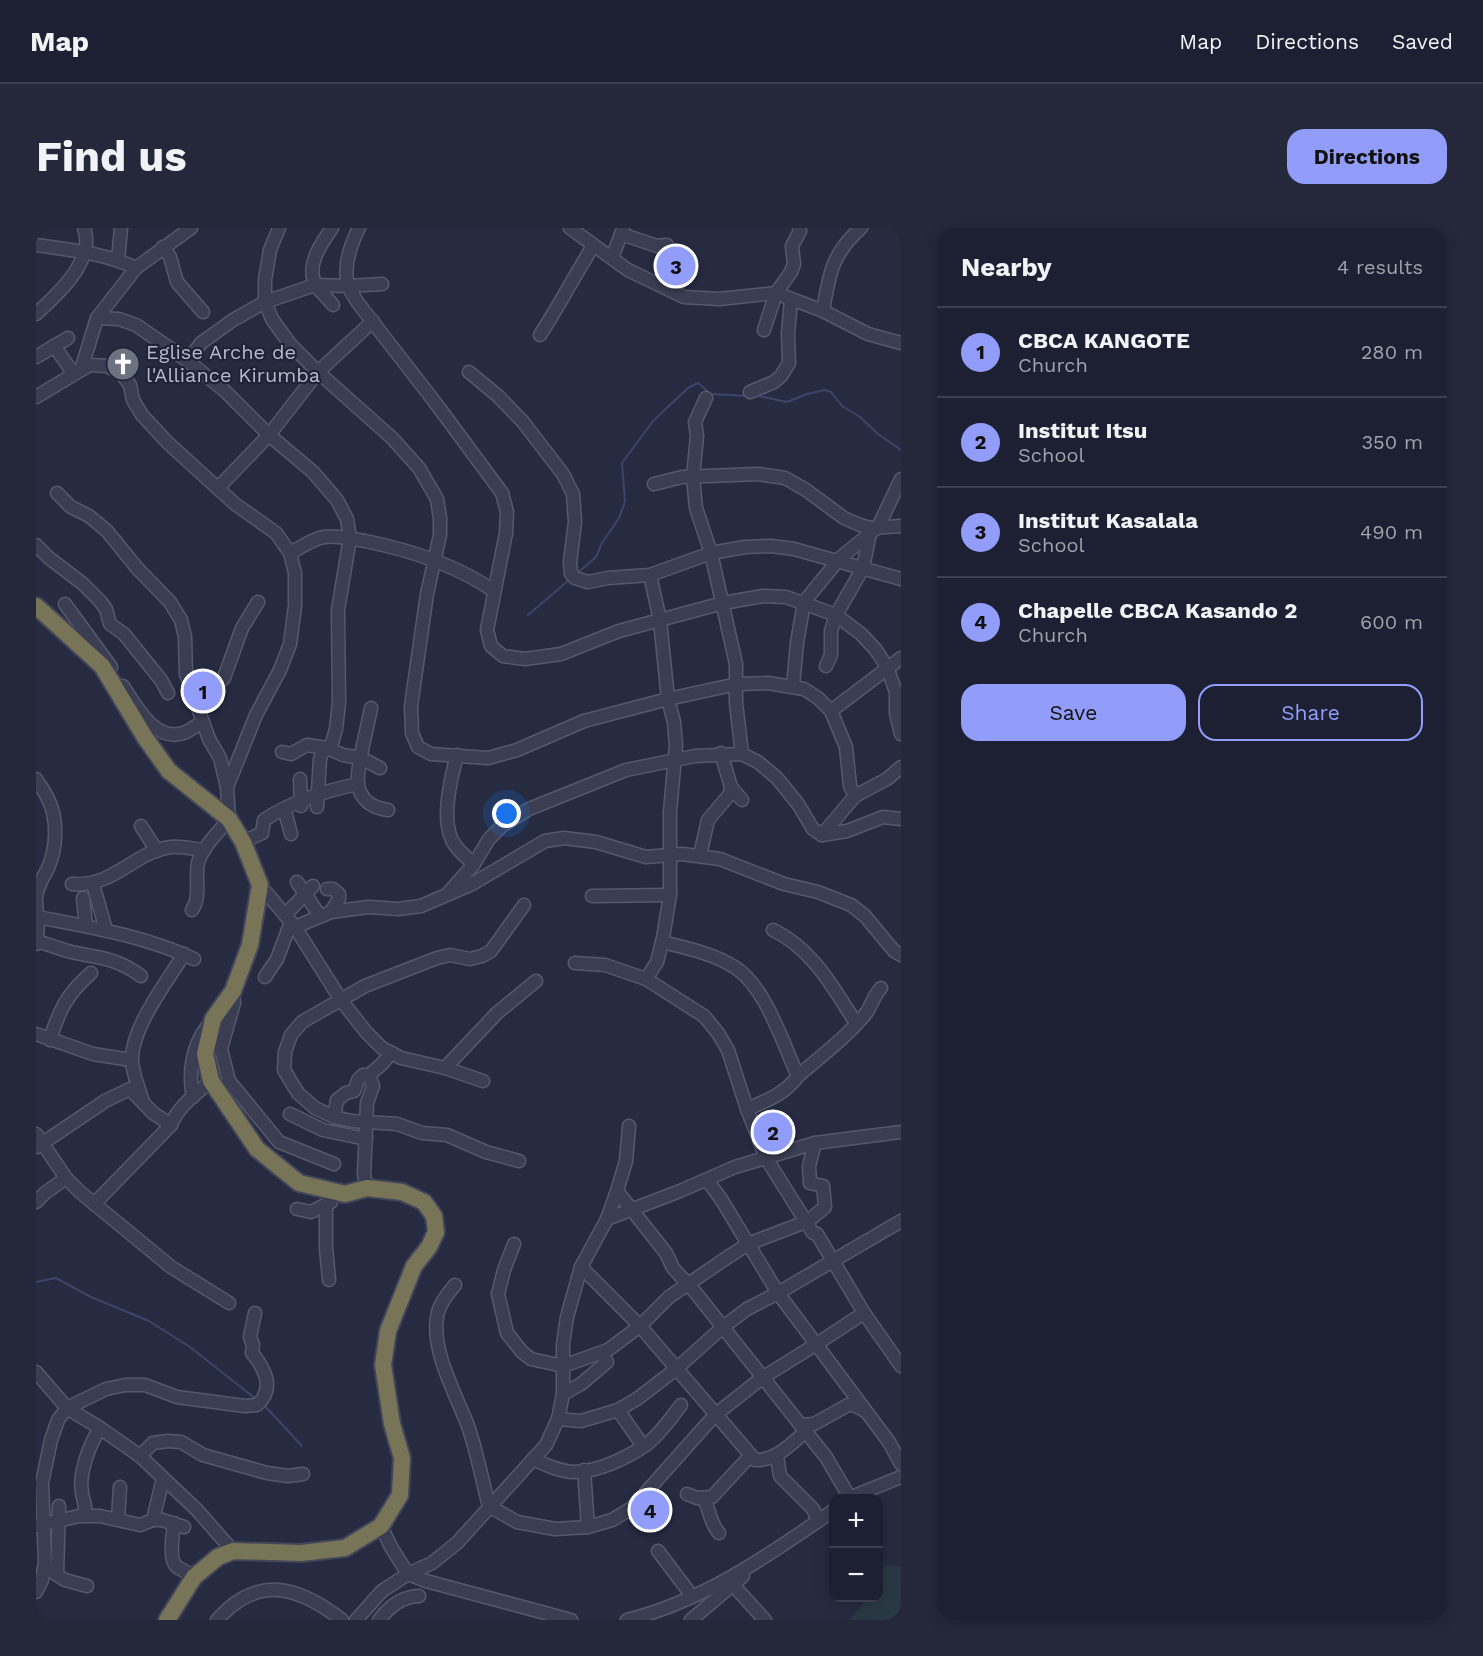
<!DOCTYPE html>
<meta charset="utf-8">
<style>
:root{--surface:#1d2032;--page:#25283a;--text:#f1f3f6;--muted:#a0a3ac;--line:#3b3e4d;--accent:#919df8}
body{margin:0;font-family:"Work Sans",sans-serif;background:var(--page);color:var(--text)}
.controls{position:absolute;right:18px;bottom:18px;display:grid;overflow:hidden;border-radius:12px;box-shadow:0 3px 15px #0003}
.controls button{width:54px;height:54px;display:grid;place-items:center;padding:0;border:0;border-bottom:2px solid var(--line);background:var(--surface);color:var(--text);font:30px sans-serif}
.you{position:absolute;left:471px;top:586px;width:21px;height:21px;margin:-15px;border:4px solid #fff;border-radius:50%;background:#1a73e8;box-shadow:0 0 0 9px #1a73e833}
.badge{display:grid;place-items:center;width:39px;height:39px;border-radius:50%;background:var(--accent);color:#111;font-size:20px;font-weight:700}
.pin{position:absolute;translate:-50% -50%;border:3px solid #fff;box-shadow:0 2px 6px #0006}
.list{margin:0;padding:0;list-style:none}
h2{display:flex;justify-content:space-between;align-items:center;height:78px;margin:0;padding:0 24px;font-size:26px}
h2 small{font-size:20px;font-weight:400;color:var(--muted)}
.list li{display:grid;grid-template-columns:39px 1fr auto;gap:18px;align-items:center;box-sizing:border-box;height:90px;padding:0 24px;border-top:2px solid var(--line)}
.list b{display:block;font-size:22px;white-space:nowrap}
.list p{margin:0;font-size:20px;white-space:nowrap;color:var(--muted)}
.list em{font-size:20px;font-style:normal;color:var(--muted)}
.actions{display:flex;gap:12px;padding:18px 24px}
.actions a{flex:1;padding:14px 0;border:2px solid var(--accent);border-radius:18px;text-align:center;font-size:21px;color:var(--accent)}
.actions .main{background:var(--accent);color:#111}
.map{position:relative;flex:none;width:865px;height:1392px;overflow:hidden;border-radius:18px}
header{display:flex;align-items:center;gap:36px;box-sizing:border-box;height:84px;padding:0 30px;background:var(--surface);border-bottom:2px solid var(--line)}
header strong{font-size:28px}
nav{display:flex;gap:33px;margin-inline-start:auto;font-size:21px}
.intro{display:flex;align-items:center;justify-content:space-between;box-sizing:border-box;height:144px;padding:0 36px}
h1{margin:0;font-size:42px}
.button{padding:15px 27px;border-radius:18px;background:var(--accent);color:#111;font-size:21px;font-weight:700}
main{display:flex;gap:36px;padding:0 36px}
aside{flex:1;background:var(--surface);border-radius:18px;box-shadow:0 3px 15px #0003}
.map>svg:first-child{display:block}
.green{fill:#293943}
.lines{fill:none;stroke-linecap:round;stroke-linejoin:round}
.stream{stroke:#3d446a;stroke-width:2}
.minor-casing{stroke:#56596c;stroke-width:15}
.highway-casing{stroke:#434659;stroke-width:20}
.minor{stroke:#3b3e52;stroke-width:12}
.highway{stroke:#787458;stroke-width:16}
.labels{text-anchor:middle;stroke-width:4.5;stroke-linejoin:round;paint-order:stroke}
.poi-label{font-size:20px;fill:#b8bacc;stroke:#202337;text-anchor:start}
</style>
<header>
<strong>Map</strong>
<nav><a>Map</a><a>Directions</a><a>Saved</a></nav>
</header>
<div class="intro"><h1>Find us</h1><a class="button">Directions</a></div>
<main>
<div class="map">
<svg width="865" height="1392" viewBox="0 0 865 1392">
<rect width="100%" height="100%" fill="#272b42"/>
<polygon class="green" points="849,1337 865,1339 865,1392 814,1392 831,1370 842,1370 843,1349"/>
<g class="lines">
<g class="stream">
<polyline points="718,167 751,174 771,166 789,162 795,164 806,178 824,189 842,206 865,222"/>
<polyline points="540,346 560,329 566,315 583,290 589,274 586,235 617,193 652,160 662,155 675,166 713,168"/>
<polyline points="492,387 533,352"/>
<polyline points="0,1054 20,1050 55,1069 113,1093 154,1119 220,1171"/>
<polyline points="227,1176 266,1218"/>
</g>
<defs>
<g id="minor">
<polyline points="243,0 234,22 229,52 229,74 236,91 254,116 282,144 356,210 383,240 401,271 404,290 404,307 391,366 375,478 376,505 382,519 395,526 452,530 481,522 548,493 632,471 701,456 732,455 768,461 782,470 795,483 810,519 814,558 819,568"/>
<path d="M296 0C285 16 268 39 281 59 286 65 292 71 297 77"/>
<path d="M323 0C315 16 307 39 312 57 314 63 319 70 322 75L398 173 466 265 471 284 470 305 451 402 455 418 467 428 489 431 525 426 583 403 687 375 727 368 750 369 800 387 825 406 840 422 851 439 860 464V485L865 506"/>
<polyline points="534,0 592,42 648,69 683,71 740,65 787,83 832,106 865,115"/>
<polyline points="585,6 621,18 631,17"/>
<path d="M0 17C34 22 68 25 100 40"/>
<polyline points="127,19 134,29 141,54 167,84"/>
<polyline points="576,30 587,1"/>
<polyline points="82,32 85,0"/>
<path d="M787 83C793 47 796 25 825 0"/>
<path d="M0 86C21 67 60 32 48 0"/>
<polyline points="61,90 83,91 100,97 152,133 189,163 233,207 277,244 301,272 311,291 314,310 302,382 303,475 300,501 296,515 286,525 284,531 281,579"/>
<polyline points="728,102 740,65 755,44 758,36 756,18 764,3 763,0"/>
<path d="M504 107C523 78 539 47 557 18"/>
<polyline points="18,118 38,146"/>
<polyline points="0,129 32,110"/>
<polyline points="152,133 165,115 197,92 229,74 279,57 312,58 346,56"/>
<path d="M45 142 54 137 71 138 85 145 94 157 97 172 106 187 132 215 199 276 240 305 254 325 259 345V378L254 416 244 442 220 487 191 559 193 591C183 604 166 619 162 635 159 651 165 669 156 682"/>
<polyline points="433,144 462,168 487,194 527,246 537,266 539,294 534,334 535,346 539,350 552,354 572,350 614,347 675,325 709,319 735,318 758,321 865,351"/>
<polyline points="714,164 738,154 745,148 753,135 752,106 755,71"/>
<polyline points="0,169 45,142 61,90 100,40 155,0"/>
<polyline points="670,170 659,194 661,208 657,249 660,280 675,325 700,436 700,475 706,526"/>
<polyline points="618,256 646,249 722,246 749,250 770,262 808,290 824,297 835,300 865,298"/>
<polyline points="182,260 233,207 282,144 337,93"/>
<polyline points="21,265 35,279 53,288 71,303 101,340 134,374 145,392 149,409 150,446 173,511 184,530 191,559"/>
<polyline points="0,317 13,330 47,356 64,373 70,381 74,396 88,406 125,452 132,465"/>
<path d="M254 325C264 320 276 311 288 309 301 307 316 311 329 313 374 322 420 337 458 363"/>
<polyline points="29,376 75,439"/>
<polyline points="790,438 795,427 795,403 800,387 827,340 834,305"/>
<path d="M87 458C100 478 120 517 150 504 156 501 161 497 167 494"/>
<polyline points="757,458 761,415 768,374 804,330 842,299 865,251"/>
<polyline points="160,477 188,450 206,400 222,374"/>
<path d="M335 480C332 498 320 540 322 556 324 572 337 580 352 582"/>
<polyline points="795,483 865,430"/>
<polyline points="246,524 255,526 271,517 291,520 307,527 325,530 344,540"/>
<path d="M421 527C415 550 405 590 416 612 420 621 430 629 438 636"/>
<path d="M0 551C4 558 9 564 12 571 22 590 21 620 12 640 7 650 1 658 0 670 0 685 4 701 0 716"/>
<polyline points="264,551 265,578"/>
<polyline points="695,559 706,572"/>
<polyline points="250,587 255,606"/>
<polyline points="105,598 121,623"/>
<polyline points="786,607 819,568 851,551 865,539"/>
<path d="M207 614 226 605 228 592C257 573 288 563 322 556"/>
<polyline points="664,627 672,592 694,566 695,559 685,525"/>
<polyline points="261,654 284,688"/>
<path d="M36 656C79 659 97 624 135 619 146 618 157 621 168 622"/>
<polyline points="57,656 70,702"/>
<polyline points="224,657 259,699 305,772 330,804 346,820 365,830 409,840 447,853"/>
<polyline points="291,661 297,661 303,666 303,671 295,684"/>
<polyline points="414,663 438,636 453,611 467,597 493,581 590,542 659,528 706,526 722,534 741,550 762,576 777,601 786,607 811,603 847,589 865,591"/>
<polyline points="556,668 634,667"/>
<polyline points="47,670 50,698"/>
<polyline points="249,687 277,658"/>
<path d="M2 689C54 699 109 708 158 731"/>
<polyline points="259,699 295,684 332,679 362,681 385,678 436,656 509,613 528,610 560,614 610,629 646,626 684,631 748,656 782,664 815,677 829,688 858,723 865,727"/>
<path d="M737 702C777 721 797 760 820 795"/>
<path d="M0 713C11 716 22 720 32 723 62 731 78 728 105 748"/>
<path d="M626 714C651 720 679 726 700 740 730 760 747 816 762 848"/>
<polyline points="539,735 569,737 610,751 668,788 682,805 692,822 711,881 730,930 777,1005 781,1006 828,1085 865,1138"/>
<polyline points="229,749 241,731 255,694"/>
<polyline points="610,751 621,734 627,710 634,667 634,584 640,517 638,494 632,471 624,392 614,347"/>
<polyline points="197,763 198,775 185,821 193,853 243,914 298,936"/>
<polyline points="0,806 57,826 95,832"/>
<path d="M14 812C23 782 31 766 55 745"/>
<polyline points="409,840 461,785 500,753"/>
<path d="M157 869C152 846 156 818 171 799"/>
<path d="M106 871C103 859 95 842 96 830 97 797 131 754 148 726"/>
<path d="M711 881C730 873 749 866 762 848 785 828 812 808 831 784 836 776 838 767 845 760"/>
<polyline points="254,886 287,902 330,911"/>
<polyline points="298,889 301,872 310,865 318,863 322,852 327,847 333,847 346,836 354,826"/>
<polyline points="0,906 30,950 44,964 135,1039 193,1075"/>
<polyline points="1,919 69,873 94,861 117,885 135,897"/>
<polyline points="483,933 450,924 411,907 386,905 361,896 316,893 298,889 279,880 262,865 248,842 249,824 255,807 266,794 329,758 401,730 414,727 434,731 446,728 455,723 488,677"/>
<polyline points="671,952 685,971 742,1065 853,1214 865,1236"/>
<polyline points="331,960 328,947 331,875 337,858 333,847"/>
<polyline points="581,963 630,1025 637,1040 659,1064 790,1229 814,1270"/>
<polyline points="0,974 9,965 30,950"/>
<path d="M58 976 135 897C142 878 160 866 175 853"/>
<polyline points="290,976 290,1020 293,1052"/>
<polyline points="261,981 275,984 295,974"/>
<polyline points="571,991 644,963 699,939 779,915 865,904"/>
<polyline points="478,1016 468,1042 462,1066 471,1105 486,1124 495,1131 527,1138 572,1122 604,1098 633,1069 692,1029 712,1016 772,993 789,979 787,958 774,955 773,938 779,915"/>
<path d="M545 1039 604 1098 719 1232C740 1233 755 1216 770 1203"/>
<path d="M419 1057C412 1065 405 1074 402 1084 393 1120 420 1166 432 1198 441 1224 446 1252 453 1278L481 1294 519 1301 552 1299 576 1292 596 1280 679 1187 726 1150 779 1117 828 1085"/>
<polyline points="0,1144 31,1180 64,1200 104,1228 161,1282 197,1323"/>
<polyline points="527,1166 545,1156 571,1134 565,1125"/>
<polyline points="582,1182 607,1218"/>
<polyline points="522,1191 545,1193 582,1182 601,1171 640,1141 687,1099 711,1081 742,1065 865,993"/>
<polyline points="765,1197 778,1196 812,1177 818,1177 827,1182"/>
<polyline points="741,1227 744,1248 777,1281 782,1293"/>
<polyline points="104,1228 117,1215 132,1213 145,1214 167,1227 231,1245 252,1248 267,1246"/>
<path d="M497 1231C510 1237 523 1243 537 1244 562 1244 591 1230 611 1216 624 1206 635 1190 645 1177"/>
<polyline points="548,1242 552,1299"/>
<polyline points="651,1266 661,1270 676,1269 714,1228"/>
<polyline points="813,1270 865,1249"/>
<path d="M668 1271C674 1283 674 1295 683 1305"/>
<path d="M49 1288C50 1275 48 1276 46 1265 42 1245 54 1216 64 1200"/>
<polyline points="82,1291 84,1259"/>
<polyline points="117,1292 127,1250"/>
<path d="M138 1295C137 1305 132 1332 141 1339 146 1342 153 1345 158 1349"/>
<polyline points="0,1298 43,1288 64,1288 104,1297 117,1292 126,1292 148,1299"/>
<polyline points="345,1298 355,1319 372,1346 390,1353 535,1392"/>
<polyline points="622,1323 656,1368"/>
<polyline points="15,1343 29,1352 51,1358"/>
<polyline points="21,1347 23,1278"/>
<polyline points="697,1357 729,1392"/>
<path d="M0 1364 6 1352 9 1334 6 1255 15 1212 22 1192 31 1180 70 1161 89 1157H109L141 1169 209 1178 221 1177C239 1161 229 1141 216 1125L217 1117 214 1109 219 1085"/>
<path d="M181 1392C222 1346 262 1358 306 1392"/>
<polyline points="320,1392 346,1363 372,1346 396,1335 421,1315 510,1217 522,1191 527,1166 527,1116 531,1089 545,1039 571,991 581,963 590,933 593,898"/>
<path d="M343 1392C354 1378 365 1369 383 1368"/>
<path d="M591 1392C668 1373 733 1327 798 1282"/>
<polyline points="655,1392 707,1348"/>
</g>
<polyline id="highway" points="0,378 66,438 110,511 133,543 193,591 207,614 224,657 214,717 197,763 177,791 169,826 175,853 221,921 263,955 309,966 331,960 366,964 388,974 398,988 400,1004 393,1019 378,1038 352,1103 347,1137 356,1196 366,1230 364,1267 345,1298 309,1320 265,1325 197,1323 182,1329 158,1349 131,1392"/>
</defs>
<use href="#minor" class="minor-casing"/>
<use href="#highway" class="highway-casing"/>
<use href="#minor" class="minor"/>
<use href="#highway" class="highway"/>
</g>
<defs>
<symbol id="church-disc" viewBox="-11 -11 22 22"><circle r="9.5" fill="#6b7280" stroke="#202337"/><path d="M-1.2-6h2.4v3.5h3.3v2.4h-3.3V6h-2.4V-.1h-3.3v-2.4h3.3Z" fill="#fff"/></symbol>
</defs>
<g fill-rule="evenodd">
<use href="#church-disc" x="68" y="117" width="38" height="38"/>
</g>
<g class="labels">
<g class="poi-label">
<text x="110" y="131">Eglise Arche de<tspan x="110" dy="23">l'Alliance Kirumba</tspan></text>
</g>
</g>
</svg>
<div class="controls">
<button>+</button>
<button>−</button>
</div>
<div class="you"></div>
<div class="pin badge" style="left:167px;top:463px">1</div>
<div class="pin badge" style="left:737px;top:904px">2</div>
<div class="pin badge" style="left:640px;top:38px">3</div>
<div class="pin badge" style="left:614px;top:1282px">4</div>
</div>
<aside>
<h2>Nearby<small>4 results</small></h2>
<ul class="list">
<li><span class="badge">1</span><div><b>CBCA KANGOTE</b><p>Church</p></div><em>280 m</em></li>
<li><span class="badge">2</span><div><b>Institut Itsu</b><p>School</p></div><em>350 m</em></li>
<li><span class="badge">3</span><div><b>Institut Kasalala</b><p>School</p></div><em>490 m</em></li>
<li><span class="badge">4</span><div><b>Chapelle CBCA Kasando 2</b><p>Church</p></div><em>600 m</em></li>
</ul>
<div class="actions"><a class="main">Save</a><a>Share</a></div>
</aside>
</main>
